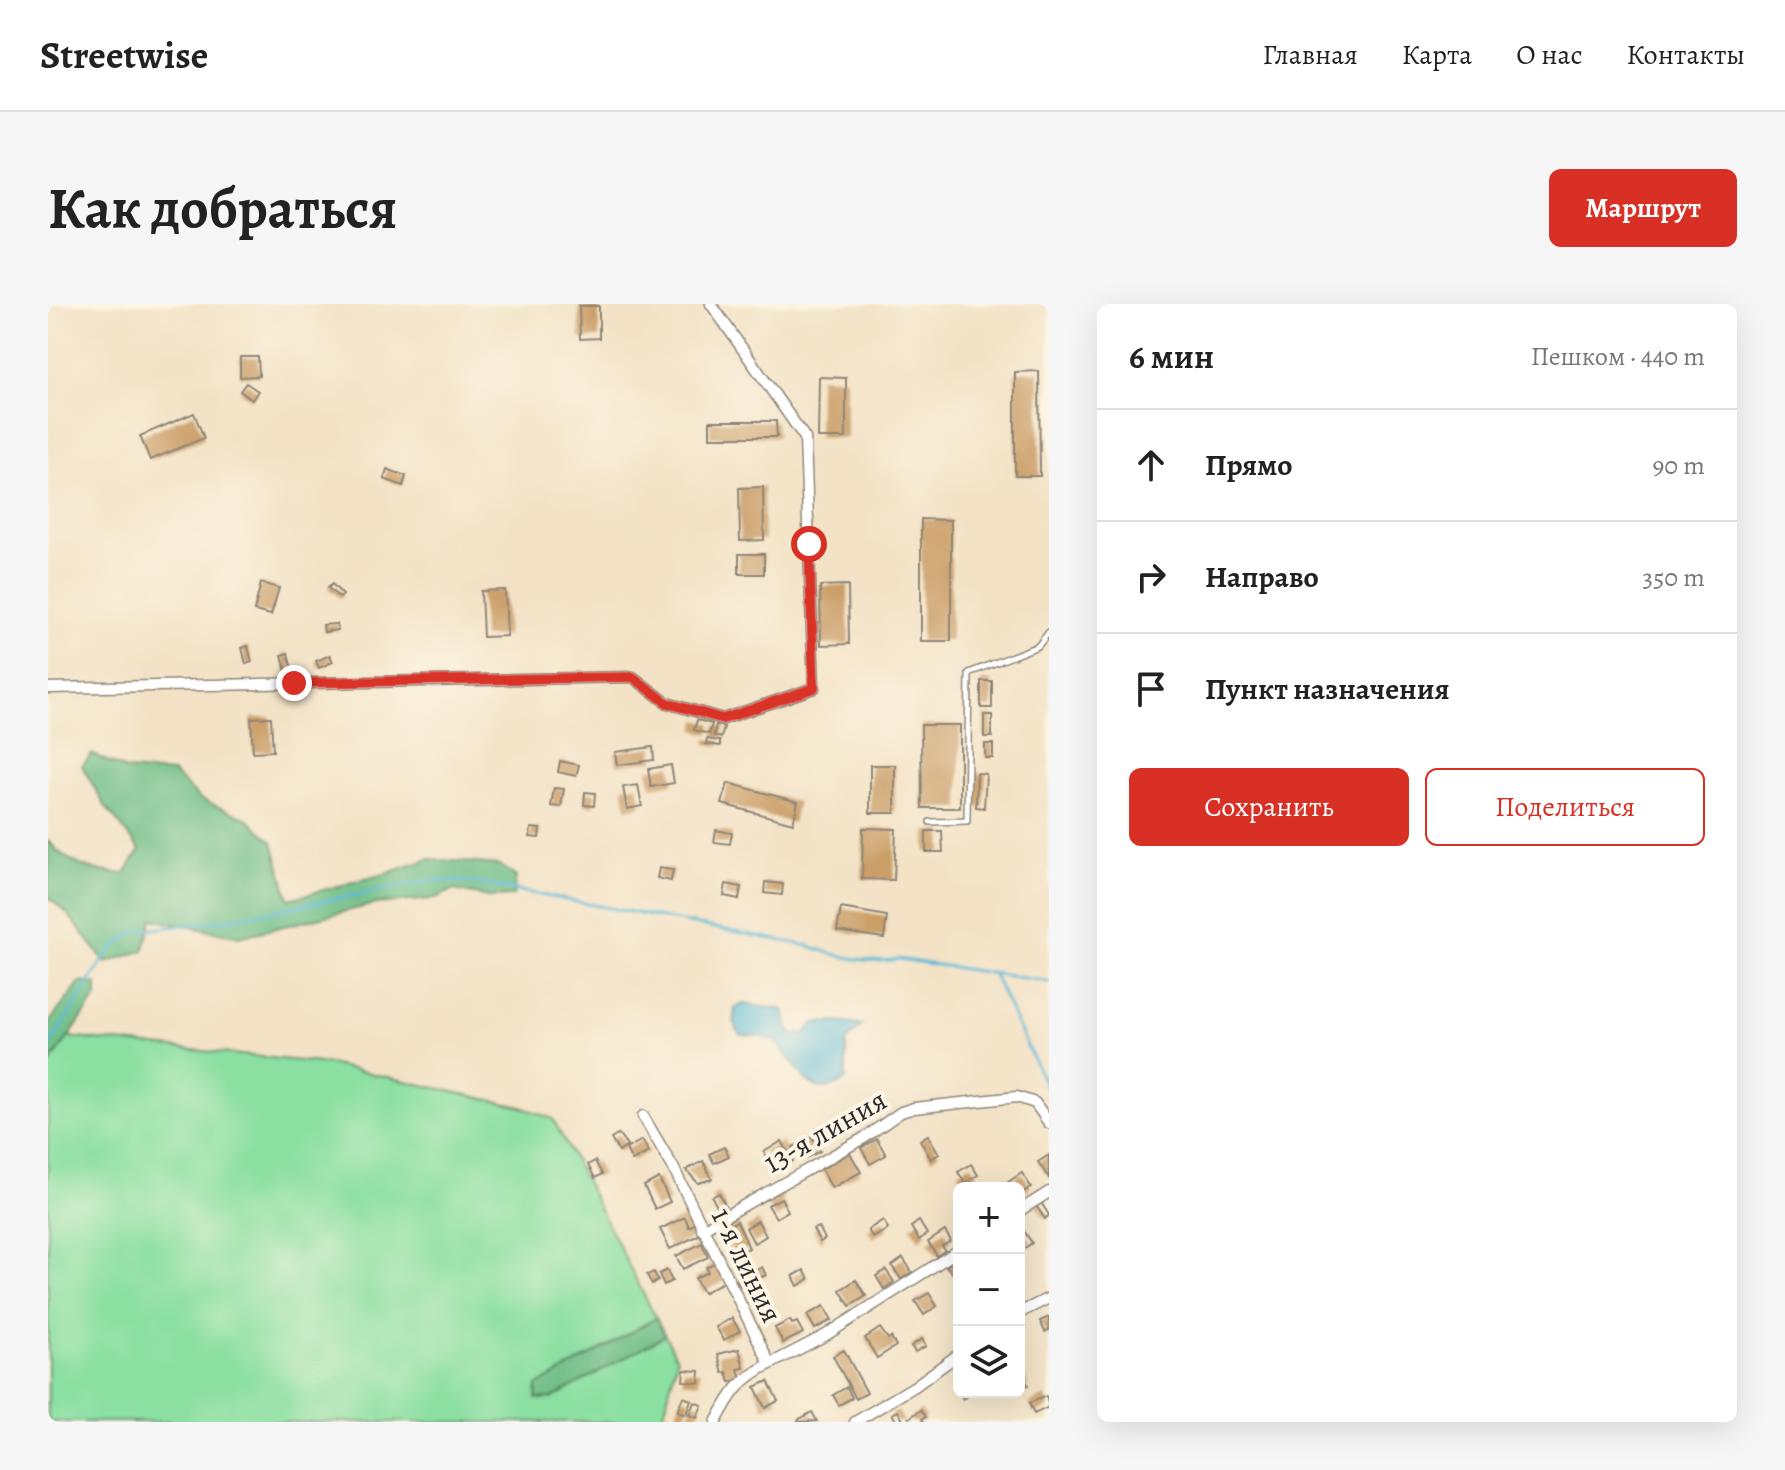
<!DOCTYPE html>
<html lang="ru">
<meta charset="utf-8">
<style>
:root{--surface:#fff;--page:#f6f6f6;--text:#222;--muted:#767676;--line:#e0e0e0;--accent:#d93025}
body{margin:0;font-family:Alegreya,serif;background:var(--page);color:var(--text)}
.controls{position:absolute;right:24px;bottom:24px;display:grid;overflow:hidden;border-radius:12px;box-shadow:0 8px 32px #0002}
.controls button{width:72px;height:72px;display:grid;place-items:center;padding:0;border:0;border-bottom:2px solid var(--line);background:var(--surface);color:var(--text);font:40px sans-serif}
.stop{position:absolute;width:24px;height:24px;margin:-18px;border:6px solid #d93025;border-radius:50%;background:#fff}
.stop.end{background:#d93025;border-color:#fff;box-shadow:0 2px 8px #0008}
.list{margin:0;padding:0;list-style:none}
h2{display:flex;justify-content:space-between;align-items:center;height:104px;margin:0;padding:0 32px;font-size:34px}
h2 small{font-size:26px;font-weight:400;color:var(--muted)}
.list li{display:grid;grid-template-columns:52px 1fr auto;gap:24px;align-items:center;box-sizing:border-box;height:112px;padding:0 32px;border-top:2px solid var(--line)}
.list b{display:block;font-size:30px;white-space:nowrap}
.list em{font-size:26px;font-style:normal;color:var(--muted)}
.actions{display:flex;gap:16px;padding:24px 32px}
.actions a{flex:1;padding:18px 0;border:2px solid var(--accent);border-radius:12px;text-align:center;font-size:28px;color:var(--accent)}
.actions .main{background:var(--accent);color:#fff}
.icon{flex:none;width:44px;height:44px;fill:none;stroke:currentColor;stroke-width:2;stroke-linecap:round;stroke-linejoin:round}
.map{position:relative;flex:none;width:1001px;height:1118px;overflow:hidden;border-radius:12px}
header{display:flex;align-items:center;gap:48px;box-sizing:border-box;height:112px;padding:0 40px;background:var(--surface);border-bottom:2px solid var(--line)}
header strong{font-size:38px}
nav{display:flex;gap:44px;margin-inline-start:auto;font-size:28px}
.intro{display:flex;align-items:center;justify-content:space-between;box-sizing:border-box;height:192px;padding:0 48px}
h1{margin:0;font-size:56px}
.button{padding:20px 36px;border-radius:12px;background:var(--accent);color:#fff;font-size:28px;font-weight:700}
main{display:flex;gap:48px;padding:0 48px}
aside{flex:1;background:var(--surface);border-radius:12px;box-shadow:0 8px 32px #0002}
.map>svg:first-child{display:block}
.green{fill:#8adfa1;stroke:#5a8566;stroke-width:2}
.forest{fill:#6fbe87;stroke:#4d7459;stroke-width:2}
.water{fill:#58b7d6;stroke:#427180;stroke-width:2}
.lines{fill:none;stroke-linecap:round;stroke-linejoin:round}
.stream{stroke:#58b7d6;stroke-width:3}
.building{fill:#cb9e67}
.service-casing{stroke:#8f8678;stroke-width:8}
.minor-casing{stroke:#8f8678;stroke-width:13}
.service{stroke:#fff;stroke-width:5}
.minor{stroke:#fff;stroke-width:10}
.route{stroke:#d93025;stroke-width:10}
.labels{text-anchor:middle;stroke-width:8;stroke-linejoin:round;paint-order:stroke}
.street-label{font-size:30px;fill:#2b2b2b;stroke:#fcf5e5}
</style>
<header>
<strong>Streetwise</strong>
<nav><a>Главная</a><a>Карта</a><a>О нас</a><a>Контакты</a></nav>
</header>
<div class="intro"><h1>Как добраться</h1><a class="button">Маршрут</a></div>
<main>
<div class="map">
<svg width="1001" height="1118" viewBox="0 0 1001 1118">
<rect width="100%" height="100%" fill="#fcf5e5"/>
<filter id="ink" filterUnits="userSpaceOnUse"><feTurbulence type="fractalNoise" baseFrequency=".0125" numOctaves="2"/><feDisplacementMap in="SourceGraphic" scale="16" xChannelSelector="R" yChannelSelector="G"/><feConvolveMatrix kernelMatrix="1 2 1 2 8 2 1 2 1" color-interpolation-filters="sRGB"/></filter>
<filter id="wash" filterUnits="userSpaceOnUse"><feTurbulence type="fractalNoise" baseFrequency=".006" numOctaves="4" result="noise"/><feDisplacementMap in="SourceGraphic" scale="32" xChannelSelector="R" yChannelSelector="G"/><feGaussianBlur stdDeviation="1.8" result="paint"/><feColorMatrix in="noise" values="0 0 0 0 0 0 0 0 0 0 0 0 0 0 0 0 0 1.4 0 .05"/><feComposite in="paint" operator="in"/></filter>
<g filter="url(#wash)">
<rect width="100%" height="100%" fill="#f3e2c5"/>
<polygon class="green" points="20,733 281,760 474,803 505,815 608,1014 489,1082 488,1095 504,1094 617,1031 629,1054 614,1118 0,1118 0,762"/>
<g class="forest">
<path d="M44 450 78 466 125 469 152 495 198 514 225 538 241 595 340 569 381 555 452 561 468 573 465 592 440 593 406 586 385 595 328 600 191 633 104 615 96 646 58 659 19 609 0 593V537C21 562 45 567 76 570L92 546 57 502 34 462Z"/>
<polygon points="32,678 49,680 49,693 0,762 0,720"/>
<polygon points="608,1014 617,1031 504,1094 488,1095 489,1082"/>
</g>
<path class="water" d="M695 700 736 706 741 726 746 731 758 729 766 719 789 718 814 721 798 738V775C762 803 752 761 729 740 718 731 706 731 692 731L686 718 687 704Z"/>
<g class="lines">
<g class="stream">
<polyline points="945,669 1001,789"/>
<path d="M0 744 62 646 87 627 172 617 386 576 424 578 762 642C789 653 823 660 851 655L1001 678"/>
</g>
</g>
<g id="blocks">
<g class="building">
<polygon points="531,2 551,2 551,34 532,35"/>
<polygon points="192,53 210,53 211,72 192,73"/>
<polygon points="991,67 992,172 967,172 967,68"/>
<polygon points="771,73 798,74 798,134 770,134"/>
<polygon points="198,79 210,87 204,96 192,87"/>
<polygon points="146,109 156,134 102,156 92,132"/>
<polygon points="662,117 728,117 729,133 662,133"/>
<polygon points="339,165 358,172 355,182 336,175"/>
<polygon points="715,183 716,236 692,237 691,184"/>
<polygon points="873,215 903,216 903,337 873,337"/>
<rect x="691" y="250" width="25" height="20"/>
<polygon points="213,279 231,284 223,311 206,307"/>
<polygon points="284,280 295,291 292,294 280,284"/>
<polygon points="800,281 801,340 773,341 772,282"/>
<polygon points="457,286 459,332 435,333 433,287"/>
<polygon points="289,320 290,326 276,328 275,321"/>
<polygon points="200,342 204,358 198,360 194,344"/>
<polygon points="240,349 244,366 238,367 234,351"/>
<polygon points="282,351 285,358 271,364 268,357"/>
<rect x="933" y="377" width="11" height="27"/>
<rect x="936" y="411" width="8" height="22"/>
<polygon points="223,413 225,447 205,448 203,414"/>
<polygon points="649,416 664,420 661,430 646,426"/>
<polygon points="668,421 676,423 673,434 666,432"/>
<polygon points="873,421 912,421 912,504 874,504"/>
<polygon points="659,435 672,437 672,442 658,440"/>
<rect x="937" y="440" width="8" height="14"/>
<polygon points="605,443 606,456 569,461 567,448"/>
<polygon points="512,457 531,461 528,472 510,468"/>
<polygon points="623,461 626,479 603,483 600,465"/>
<rect x="822" y="461" width="25" height="48"/>
<polygon points="929,469 938,470 936,504 928,503"/>
<polygon points="680,479 750,498 745,519 674,500"/>
<polygon points="590,481 594,502 579,505 575,483"/>
<polygon points="506,484 516,485 513,503 503,502"/>
<polygon points="537,488 547,489 546,502 536,501"/>
<polygon points="483,524 492,525 491,534 482,533"/>
<polygon points="815,524 848,525 846,576 814,575"/>
<polygon points="668,526 684,529 682,540 666,538"/>
<polygon points="878,527 894,527 895,548 878,548"/>
<polygon points="611,564 625,566 623,577 609,574"/>
<polygon points="717,578 735,580 734,591 716,589"/>
<polygon points="678,580 693,583 691,595 676,592"/>
<polygon points="793,604 839,612 836,634 789,627"/>
<polygon points="571,830 579,842 571,848 563,835"/>
<polygon points="880,831 891,850 883,855 872,836"/>
<polygon points="764,833 772,847 753,857 745,843"/>
<polygon points="829,835 838,851 822,860 813,844"/>
<polygon points="594,836 601,848 584,857 578,845"/>
<polygon points="734,837 745,857 727,867 716,848"/>
<polygon points="676,843 681,852 666,859 661,850"/>
<polygon points="802,849 813,868 784,884 773,865"/>
<polygon points="1001,851 1001,874 990,858"/>
<polygon points="547,857 554,870 547,874 540,861"/>
<polygon points="655,857 664,875 650,879 638,866"/>
<polygon points="923,860 930,871 917,879 910,868"/>
<polygon points="974,869 983,883 971,891 971,884 955,884 954,882"/>
<polygon points="611,874 622,898 607,905 596,882"/>
<polygon points="671,889 679,905 672,909 664,893"/>
<polygon points="733,894 740,907 728,914 720,901"/>
<polygon points="992,897 1001,911 997,915 987,900"/>
<polygon points="637,913 641,923 648,919 653,930 622,945 612,925"/>
<polygon points="835,916 840,925 825,934 820,926"/>
<polygon points="689,917 701,944 687,951 673,926"/>
<polygon points="710,917 718,932 706,939 698,924"/>
<polygon points="871,917 879,930 871,936 863,923"/>
<polygon points="771,923 777,935 772,938 765,925"/>
<polygon points="897,927 903,937 894,942 897,946 889,952 880,938"/>
<polygon points="976,927 984,939 971,948 971,930"/>
<polygon points="654,939 660,953 635,965 628,952"/>
<polygon points="855,954 864,968 853,975 844,962"/>
<polygon points="908,956 911,961 911,976 898,962"/>
<polygon points="668,958 677,977 655,989 647,974 660,968 658,963"/>
<polygon points="714,963 718,971 693,983 689,976"/>
<polygon points="619,966 624,977 616,981 611,970"/>
<polygon points="756,966 761,975 750,982 745,972"/>
<polygon points="838,966 846,978 836,985 828,972"/>
<polygon points="606,968 610,977 604,980 599,971"/>
<polygon points="808,976 818,992 802,1002 792,986"/>
<polygon points="881,989 889,1002 876,1011 867,997"/>
<polygon points="776,1002 784,1016 767,1025 759,1011"/>
<polygon points="1001,1013 1001,1026 997,1028 992,1017"/>
<polygon points="684,1014 692,1027 676,1036 668,1023"/>
<polygon points="742,1016 744,1020 749,1018 755,1029 735,1039 727,1024"/>
<polygon points="832,1024 840,1035 843,1033 848,1042 829,1054 817,1034"/>
<polygon points="874,1035 878,1042 867,1048 863,1042"/>
<polygon points="691,1045 696,1064 690,1065 693,1076 682,1078 679,1068 675,1069 670,1050"/>
<polygon points="796,1046 819,1089 808,1095 785,1052"/>
<polygon points="636,1066 652,1067 651,1079 635,1077"/>
<polygon points="975,1070 980,1081 971,1085 971,1072"/>
<polygon points="720,1077 730,1097 717,1104 707,1083"/>
<polygon points="911,1078 911,1088 926,1088 915,1095 906,1081"/>
<polygon points="799,1083 804,1094 791,1101 785,1091"/>
<polygon points="998,1092 1001,1103 986,1110 981,1099"/>
<polygon points="635,1093 643,1096 638,1111 629,1108"/>
<polygon points="646,1098 654,1101 649,1114 641,1111"/>
<polygon points="873,1106 878,1113 874,1115 876,1118 864,1118 861,1114"/>
<polygon points="850,1107 856,1118 849,1118 844,1110"/>
<polygon points="764,1108 769,1117 751,1118 750,1116"/>
</g>
</g>
</g>
<g filter="url(#ink)">
<use href="#blocks" fill-opacity="0" stroke="#8f8678" stroke-width="2"/>
<g class="lines">
<defs>
<polyline id="service" points="882,518 919,517 921,369 990,342 1001,328"/>
<g id="minor">
<polyline points="0,384 585,373 619,399 675,415 766,384 757,134 663,0"/>
<path d="M595 812 625 863 722 1060C692 1075 683 1089 668 1118"/>
<polyline points="971,907 1001,888"/>
<polyline points="654,925 816,834 853,808 866,804 969,793 987,799 1001,819"/>
<polyline points="971,1009 1001,994"/>
<polyline points="722,1060 778,1031 911,946"/>
<polyline points="807,1118 867,1082 911,1050"/>
</g>
</defs>
<use href="#service" class="service-casing"/>
<use href="#minor" class="minor-casing"/>
<use href="#service" class="service"/>
<use href="#minor" class="minor"/>
</g>
</g>
<g class="lines" filter="url(#ink)">
<polyline class="route" points="246,379 585,373 619,399 675,415 766,384 761,240"/>
</g>
<g class="labels">
<g class="street-label">
<text transform="translate(777 827) rotate(-30)" y="10">13-я линия</text>
<text transform="translate(699 961) rotate(64)" y="10">1-я линия</text>
</g>
</g>
</svg>
<div class="controls">
<button>+</button>
<button>−</button>
<button><svg class="icon" aria-label="layers" viewBox="0 0 24 24"><path d="M12 4l9 5-9 5-9-5zM3 14l9 5 9-5"/></svg></button>
</div>
<div class="stop" style="left:761px;top:240px"></div>
<div class="stop end" style="left:246px;top:379px"></div>
</div>
<aside>
<h2>6 мин<small>Пешком · 440 m</small></h2>
<ul class="list">
<li><svg class="icon" aria-label="ahead" viewBox="0 0 24 24"><path d="M12 20V5M6 11l6-6 6 6"/></svg><div><b>Прямо</b></div><em>90 m</em></li>
<li><svg class="icon" aria-label="right" viewBox="0 0 24 24"><path d="M7 20v-9h11M14 6l5 5-5 5"/></svg><div><b>Направо</b></div><em>350 m</em></li>
<li><svg class="icon" aria-label="arrive" viewBox="0 0 24 24"><path d="M6 21V4h12l-3 4 3 4H6"/></svg><div><b>Пункт назначения</b></div></li>
</ul>
<div class="actions"><a class="main">Сохранить</a><a>Поделиться</a></div>
</aside>
</main>
